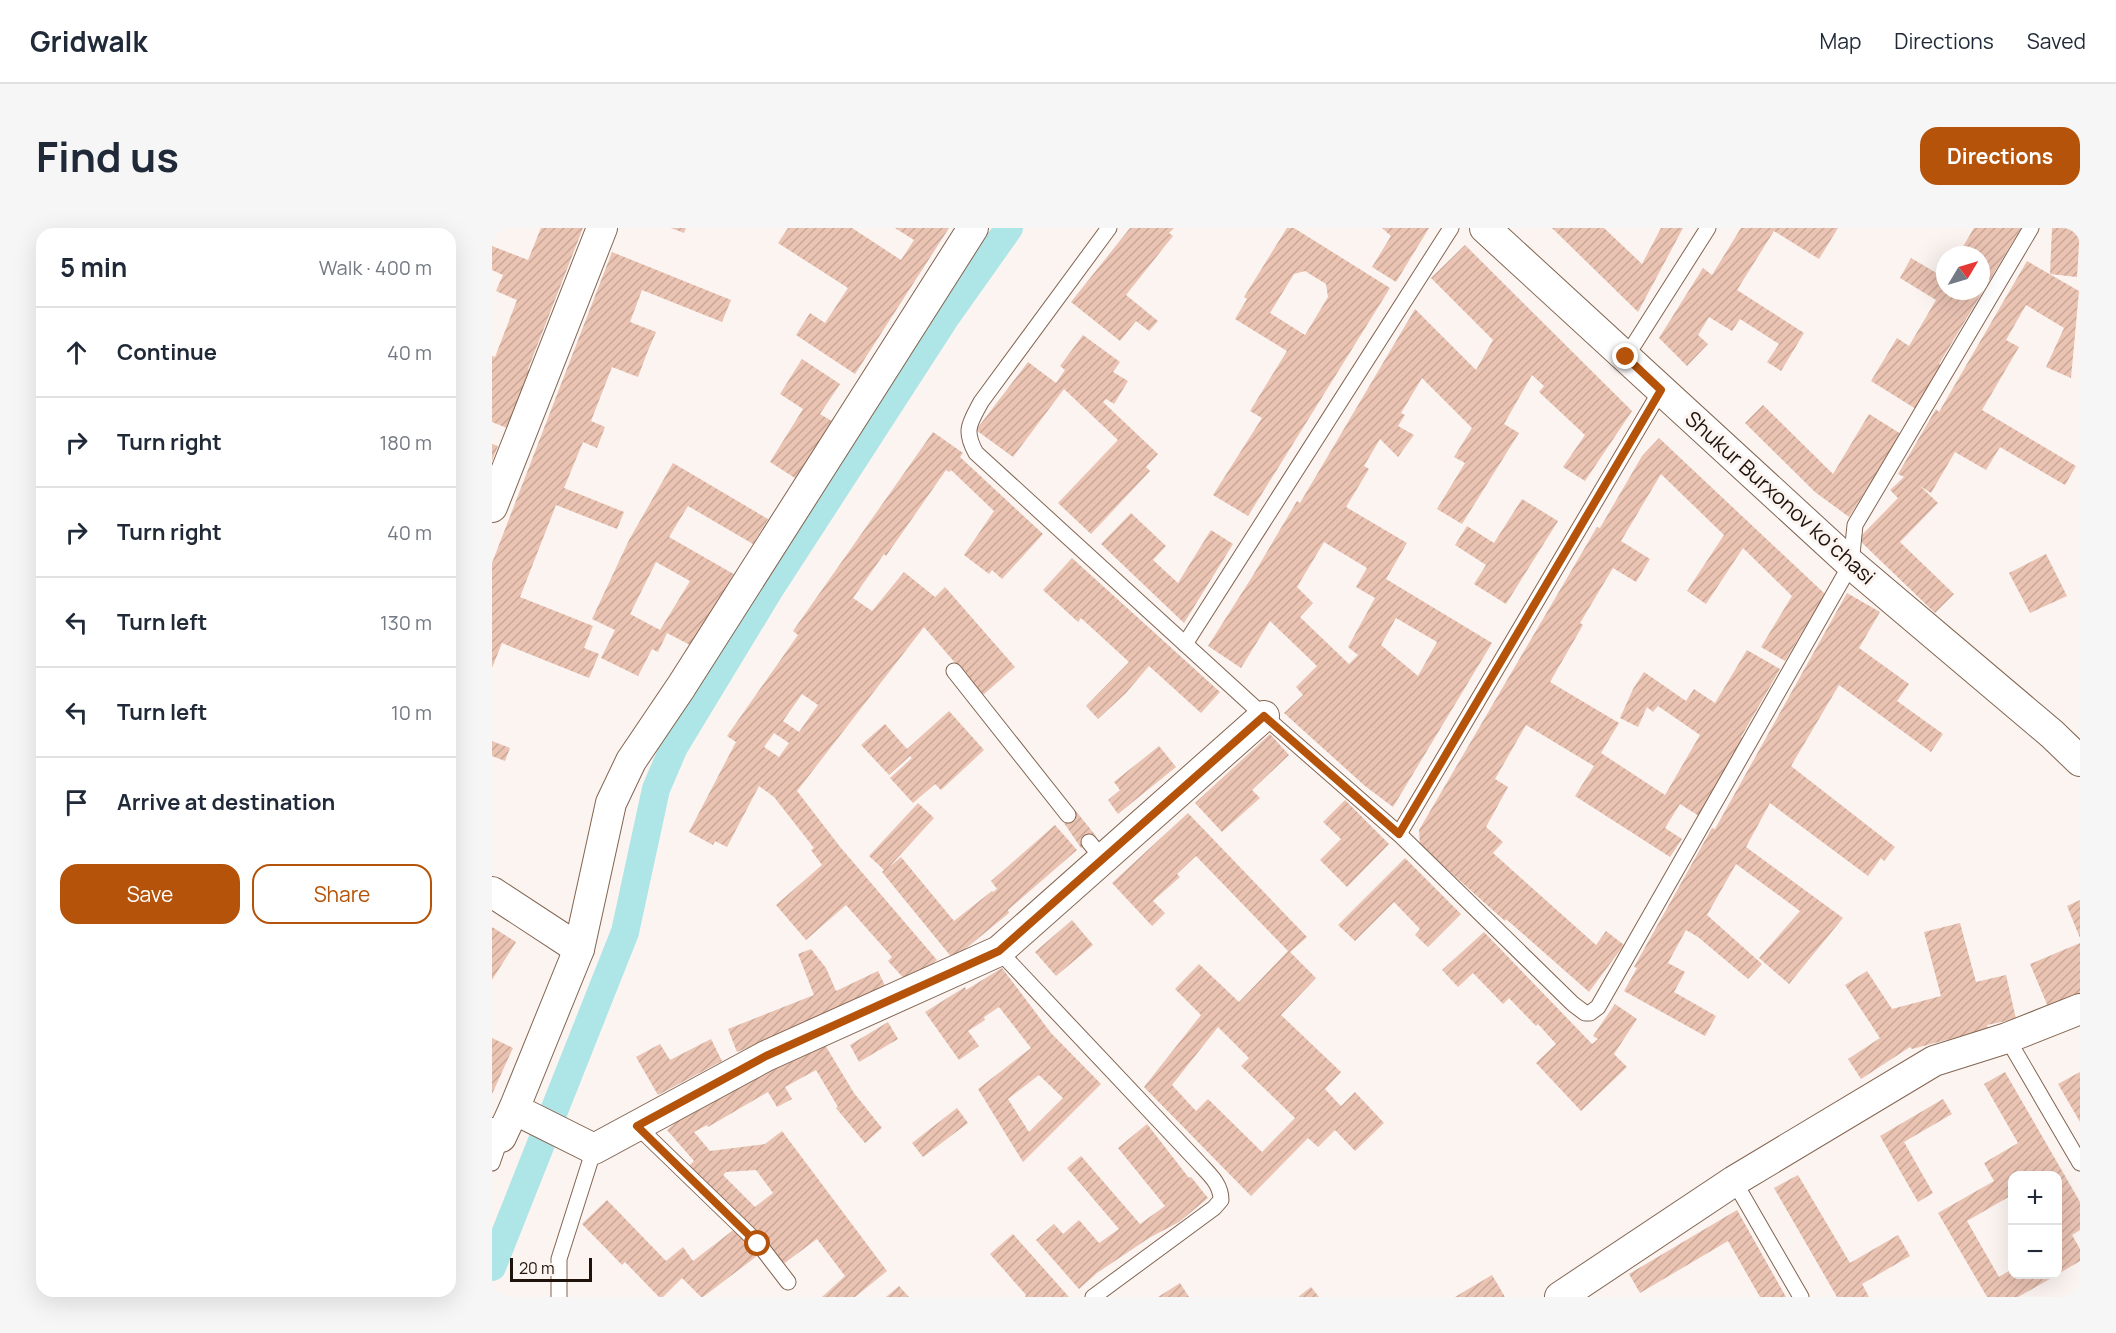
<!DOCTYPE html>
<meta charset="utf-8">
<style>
:root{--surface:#fff;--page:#f6f6f7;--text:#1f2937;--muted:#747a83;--line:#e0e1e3;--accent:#b45309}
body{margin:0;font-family:Manrope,sans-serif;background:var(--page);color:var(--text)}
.controls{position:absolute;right:18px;bottom:18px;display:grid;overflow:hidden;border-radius:12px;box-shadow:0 6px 24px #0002}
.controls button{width:54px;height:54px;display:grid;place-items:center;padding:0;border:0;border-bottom:2px solid var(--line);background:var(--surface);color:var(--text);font:30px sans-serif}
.compass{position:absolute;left:1444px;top:18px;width:54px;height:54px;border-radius:50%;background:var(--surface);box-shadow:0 6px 24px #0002;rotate:52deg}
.scale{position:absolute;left:18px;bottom:15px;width:82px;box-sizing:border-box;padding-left:6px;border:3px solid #1f130b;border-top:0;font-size:16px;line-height:21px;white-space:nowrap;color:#1f130b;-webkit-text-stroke:4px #fbf4f0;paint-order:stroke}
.stop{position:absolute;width:18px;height:18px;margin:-14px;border:4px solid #b45309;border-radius:50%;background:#fff}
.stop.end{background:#b45309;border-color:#fff;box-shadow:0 2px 6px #0008}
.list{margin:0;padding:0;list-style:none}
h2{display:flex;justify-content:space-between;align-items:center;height:78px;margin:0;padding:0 24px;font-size:26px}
h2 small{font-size:20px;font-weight:400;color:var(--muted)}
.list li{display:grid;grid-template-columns:39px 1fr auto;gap:18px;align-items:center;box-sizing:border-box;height:90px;padding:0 24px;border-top:2px solid var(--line)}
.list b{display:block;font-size:22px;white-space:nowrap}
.list em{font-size:20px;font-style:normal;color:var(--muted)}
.actions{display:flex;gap:12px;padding:18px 24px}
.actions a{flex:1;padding:14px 0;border:2px solid var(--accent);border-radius:18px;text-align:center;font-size:21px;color:var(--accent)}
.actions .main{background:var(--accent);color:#fff}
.icon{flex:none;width:33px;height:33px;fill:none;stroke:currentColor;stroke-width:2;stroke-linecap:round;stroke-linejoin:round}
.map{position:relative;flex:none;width:1588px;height:1069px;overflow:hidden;border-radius:18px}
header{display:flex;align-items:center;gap:36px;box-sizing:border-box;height:84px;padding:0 30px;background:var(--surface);border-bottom:2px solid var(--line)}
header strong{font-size:28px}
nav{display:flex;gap:33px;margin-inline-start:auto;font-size:21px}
.intro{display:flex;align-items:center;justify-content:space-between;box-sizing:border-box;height:144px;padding:0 36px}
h1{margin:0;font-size:42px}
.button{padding:15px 27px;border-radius:18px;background:var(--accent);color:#fff;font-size:21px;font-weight:700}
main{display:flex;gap:36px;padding:0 36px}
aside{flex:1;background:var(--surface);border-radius:18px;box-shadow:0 6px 24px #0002}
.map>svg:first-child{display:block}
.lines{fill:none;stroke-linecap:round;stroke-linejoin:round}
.canal{stroke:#aee5e7;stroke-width:28}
.building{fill:url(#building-hatch);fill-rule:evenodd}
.service-casing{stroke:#836551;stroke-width:17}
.minor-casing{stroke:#836551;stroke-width:32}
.service{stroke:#fff;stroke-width:15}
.minor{stroke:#fff;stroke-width:30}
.route{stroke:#b45309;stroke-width:8}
.labels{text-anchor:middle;stroke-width:6;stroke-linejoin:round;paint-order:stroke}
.street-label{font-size:21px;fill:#1f130b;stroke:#fbf4f0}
</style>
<header>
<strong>Gridwalk</strong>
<nav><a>Map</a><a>Directions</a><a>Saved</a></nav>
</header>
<div class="intro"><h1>Find us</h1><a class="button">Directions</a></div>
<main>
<aside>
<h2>5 min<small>Walk · 400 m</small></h2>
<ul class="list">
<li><svg class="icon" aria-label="ahead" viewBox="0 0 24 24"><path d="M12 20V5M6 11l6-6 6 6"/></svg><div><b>Continue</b></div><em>40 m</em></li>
<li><svg class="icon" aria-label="right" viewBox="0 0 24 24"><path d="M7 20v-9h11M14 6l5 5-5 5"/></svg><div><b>Turn right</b></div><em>180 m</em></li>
<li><svg class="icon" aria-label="right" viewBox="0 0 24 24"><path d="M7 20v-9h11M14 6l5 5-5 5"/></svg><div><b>Turn right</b></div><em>40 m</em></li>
<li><svg class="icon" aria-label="left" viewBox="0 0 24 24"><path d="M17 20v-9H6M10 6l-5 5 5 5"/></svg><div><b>Turn left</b></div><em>130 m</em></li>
<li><svg class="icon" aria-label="left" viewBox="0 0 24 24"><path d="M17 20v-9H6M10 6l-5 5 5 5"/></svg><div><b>Turn left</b></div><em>10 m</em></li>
<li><svg class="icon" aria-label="arrive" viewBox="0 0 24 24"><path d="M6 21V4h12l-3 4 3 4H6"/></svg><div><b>Arrive at destination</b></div></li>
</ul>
<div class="actions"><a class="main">Save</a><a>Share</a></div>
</aside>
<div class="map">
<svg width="1588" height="1069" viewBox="0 0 1588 1069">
<defs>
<pattern id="building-hatch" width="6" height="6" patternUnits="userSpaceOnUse" patternTransform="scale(1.5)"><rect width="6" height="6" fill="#eac3b3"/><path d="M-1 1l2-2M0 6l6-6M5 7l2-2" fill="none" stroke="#c8a799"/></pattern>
</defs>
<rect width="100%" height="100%" fill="#fbf4f0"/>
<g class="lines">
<polyline class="canal" points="0,1039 133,704 164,561 182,519 276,364 454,89 517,0"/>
</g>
<g class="building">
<polygon points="49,0 91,0 36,141 38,142 15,200 0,194 0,128 3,129 25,72 4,63 11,47 0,42 0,18 36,32"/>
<polygon points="179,0 194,0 192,5"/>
<polygon points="296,0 360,0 409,32 422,12 403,0 457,0 363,146 304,107 318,85 333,95 356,60 286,15"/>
<polygon points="638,0 682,0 677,5 681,8 634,67 666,93 657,103 644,93 628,113 579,74"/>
<path d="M795 0H802L898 60 756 288 721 267 770 190 758 183 795 123 743 91 755 71 752 69ZM813 43 834 56 836 69 813 107 778 85 802 46Z"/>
<polygon points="890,0 937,0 904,54 880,39 899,8"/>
<polygon points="1060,0 1112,0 1150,36 1169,0 1191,0 1146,84"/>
<polygon points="1249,0 1346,0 1327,31 1282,3 1245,62 1312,105 1289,143 1275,134 1287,116 1248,91 1240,103 1217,89 1206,107 1216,116 1195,138 1167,110 1211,40 1220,47"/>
<polygon points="1482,0 1529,0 1447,136 1450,138 1424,181 1379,153 1405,110 1417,118 1444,72 1408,50 1419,30 1453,50 1453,63 1489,63 1489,27 1466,27"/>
<polygon points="1560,0 1588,0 1585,49 1558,46"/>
<path d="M973 17 1140 183 1093 253 1071 239 1093 207 1047 164 1052 158 1040 147 1012 196 1027 205 970 296 945 281 973 235 962 229 980 200 930 150 909 185 913 187 906 198 922 207 906 229 888 211 872 238 877 241 854 279 915 315 894 351 1000 415 901 579 873 558 792 485 811 467 804 459 825 438 778 393 749 440 716 418 760 349 805 273 808 275 923 81 984 142 1001 112 939 50ZM832 314 875 340 864 359 883 370 856 419 866 427 857 436 808 389 821 375 805 359ZM904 390 945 414 926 448 889 417Z"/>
<polygon points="120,24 239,72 230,94 150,62 138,94 164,104 155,125 146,149 120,139 99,193 113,199 105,220 91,214 72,260 132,284 125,301 64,277 28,369 101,398 92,420 107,426 97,450 10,415 0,440 0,335"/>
<polygon points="1535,33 1587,63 1579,150 1554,139 1572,100 1534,77 1514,112 1527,119 1490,182 1584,238 1573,257 1508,219 1494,242 1463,224 1439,265 1428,258 1446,275 1408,314 1462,366 1443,385 1366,311 1406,270 1398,262 1412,249 1406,246 1444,181 1447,184"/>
<polygon points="591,107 628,134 621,144 636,153 622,176 614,171 611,174 666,226 654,239 658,243 599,306 566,275 626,212 572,161 521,229 484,202 536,134 564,155 573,142 568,138"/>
<polygon points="310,131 348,156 328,186 343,195 306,252 278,234 311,181 288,166"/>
<polygon points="1271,177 1341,246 1377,186 1409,206 1357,289 1323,264 1253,195"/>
<path d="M441 204 471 225 468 229 551 306 510 351 500 342 497 346 472 327 502 283 459 242 457 244 454 242 394 328 392 326 361 370 380 383 412 344 443 369 453 359 523 439 491 467 432 399 305 563 349 620 445 732 417 756 396 733 400 729 354 677 314 712 284 677 330 637 319 622 322 620 282 569 267 558 235 619 223 613 221 617 197 604 244 514 235 508 306 407 301 403ZM310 466 326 477 307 504 291 493ZM282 505 297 515 287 529 272 519Z"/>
<polygon points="1167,210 1333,366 1293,433 1269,419 1300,368 1251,320 1214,376 1195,363 1232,307 1169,246 1129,313 1158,331 1144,354 1121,340 1088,395 1091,397 1058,454 1127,495 1109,525 1173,567 1208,507 1166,478 1161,484 1155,479 1146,499 1128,490 1141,461 1152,444 1194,473 1202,461 1223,475 1255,422 1288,441 1249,509 1252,511 1207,588 1188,576 1173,600 1190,611 1178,629 1083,568 1102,538 1034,497 1003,551 1016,559 994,599 1011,614 1001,625 1104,717 1114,703 1132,717 1097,764 1014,691 1013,693 928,617 927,602 1105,299 1108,300 1150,228"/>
<polygon points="0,216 6,218 0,233"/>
<path d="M181 235 276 291 261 316 196 278 177 309 245 348 200 418 175 405 166 424 160 421 146 448 109 430 123 402 100 391 137 312ZM164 334 198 353 168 402 138 386Z"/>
<polygon points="1030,271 1066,293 1014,376 982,356 994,337 963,317 975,298 1002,315"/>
<polygon points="639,285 674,318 661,332 686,355 719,302 741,316 692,395 609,316"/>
<polygon points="1554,326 1575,368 1538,385 1517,345"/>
<polygon points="580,330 728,464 709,485 657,438 634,465 606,491 594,478 637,434 589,390 586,394 551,362"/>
<polygon points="1355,365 1388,384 1367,420 1417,456 1405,473 1451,506 1439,524 1347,457 1299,538 1403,619 1392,633 1389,630 1376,648 1278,575 1254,619 1351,690 1297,756 1267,730 1308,683 1244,636 1215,687 1270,736 1256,751 1206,709 1194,702 1176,735 1193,744 1182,764 1224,788 1213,808 1132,763 1145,740 1142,739 1220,600 1223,601"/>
<polygon points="457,483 492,522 449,562 443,556 421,575 398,550 420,530 418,528 397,547 369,517 393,496 415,521"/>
<polygon points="778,506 797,527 760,562 768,570 730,604 703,575"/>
<polygon points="0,513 18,520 13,533 0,528"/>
<polygon points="667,518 684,539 626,586 616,572 628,562 622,554"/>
<polygon points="853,572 897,616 855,659 828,632 849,611 831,594"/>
<polygon points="426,575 442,590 397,639 409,629 462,693 500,663 501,664 505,661 499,653 563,597 585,622 516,682 517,685 461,731 390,644 392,642 377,628"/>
<polygon points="583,582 604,608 589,620 570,592"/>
<path d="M696 585 815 709 798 724 824 750 789 787 849 844 833 861 844 873 849 878 863 864 892 895 863 923 843 902 826 919 816 910 759 968 652 859 709 787 683 761 707 736 747 774 796 723 704 628 685 646 688 649 661 673 673 685 660 698 620 655ZM726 799 757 830 749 838 803 890 770 924 716 871 704 883 680 857Z"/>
<polygon points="913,630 969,686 936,719 923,707 928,701 902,674 863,713 846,697"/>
<polygon points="1588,672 1588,710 1575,678"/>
<polygon points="580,692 601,717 564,748 543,724"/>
<polygon points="1468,695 1484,754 1514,747 1524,791 1495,797 1496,801 1420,821 1418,819 1369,851 1356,831 1388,810 1353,757 1375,743 1400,781 1449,768 1432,704"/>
<polygon points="0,699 24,714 0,752"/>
<polygon points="992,704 1100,816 1106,811 1101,808 1123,776 1145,791 1122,826 1135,839 1089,883 1044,835 1064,816 1046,796 1044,798 1017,770 1011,776 981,745 966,759 950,742"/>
<polygon points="1588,715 1588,768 1557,781 1538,736"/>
<polygon points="319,721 334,740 344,763 386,743 397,766 245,824 236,801 322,767 306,726"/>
<path d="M510 740 559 805 609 856 531 934 486 861 539 820 507 779 492 789 493 792 476 803 487 818 467 832 433 784 473 759 474 762ZM547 847 571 870 537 904 516 871Z"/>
<polygon points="396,794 406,811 367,834 358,817"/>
<polygon points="0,810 21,820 0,866"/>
<polygon points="219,811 230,833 166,867 144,829 168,816 178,832"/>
<path d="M330 812 362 865 390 900 373 915 344 880 346 879 324 842 293 859 300 871 285 879 276 864 216 899 215 897 202 904 218 923 273 916 290 903 395 1043 363 1069H330L353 1048 325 1011 290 1037 197 938 202 933 175 902 189 890ZM264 942 281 965 263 979 231 947 234 944Z"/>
<polygon points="1513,844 1588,974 1588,1002 1580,1007 1588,1021 1588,1033 1566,1046 1566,948 1520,948 1520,967 1475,993 1507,1049 1520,1041 1521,1047 1565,1047 1526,1069 1495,1069 1446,985 1502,953 1492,935 1526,915 1492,856"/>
<polygon points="1588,844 1588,894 1566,856"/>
<polygon points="1451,871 1460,886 1412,914 1441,965 1426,974 1388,908"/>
<polygon points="465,880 476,895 431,929 420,915"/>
<polygon points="655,896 697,950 699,949 716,970 687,994 657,1010 605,1045 587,1061 544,1012 562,996 571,1006 587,992 607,1015 627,1001 575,940 589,928 648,996 673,978 626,920"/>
<polygon points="1306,947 1358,1035 1406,1007 1418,1028 1370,1056 1377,1069 1345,1069 1282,960"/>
<polygon points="115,972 174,1033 191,1019 201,1033 244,1000 265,1028 211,1069 209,1069 190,1050 171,1069 167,1069 133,1034 130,1037 90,996"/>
<polygon points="1245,982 1294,1069 1268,1069 1236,1013 1148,1065 1137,1046"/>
<polygon points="521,1006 577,1069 533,1069 534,1067 498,1026"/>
<polygon points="1000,1047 1013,1069 963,1069"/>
<polygon points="688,1055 697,1069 666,1069"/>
<polygon points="407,1058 417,1069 394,1069"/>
<polygon points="819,1059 827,1069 806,1069"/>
</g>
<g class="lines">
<defs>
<g id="service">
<path d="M617 0 489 174C478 195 471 202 484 225L772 488 907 606 1081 776 1093 785H1098L1106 779 1359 336 1363 297 1539 0"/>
<polyline points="1134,129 1216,0"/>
<polyline points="693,416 959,0"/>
<polyline points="462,443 576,587"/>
<polyline points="907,606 1169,162"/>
<polyline points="597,614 611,631"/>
<path d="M507 723 707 935C718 947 729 956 729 972L722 980 601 1069"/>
<polyline points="1515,810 1588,935"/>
<polyline points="145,898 266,1015 296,1054"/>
<polyline points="0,935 9,909"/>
<polyline points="1242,953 1309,1069"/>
<polyline points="67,1069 67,1031 102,921"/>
</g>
<g id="minor">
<polyline points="481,0 189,459 139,533 119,575 87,721 22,881 102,921 274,828 507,723 772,488"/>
<polyline points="993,0 1359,336 1560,506 1588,533"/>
<polyline points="0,279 110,0"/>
<polyline points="0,664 87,721"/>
<polyline points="0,905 9,909 22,881"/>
<polyline points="1068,1069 1242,953 1442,833 1515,810 1588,781"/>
</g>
</defs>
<use href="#service" class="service-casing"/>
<use href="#minor" class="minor-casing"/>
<use href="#service" class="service"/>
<use href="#minor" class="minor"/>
</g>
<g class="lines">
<polyline class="route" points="266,1016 145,898 274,828 507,723 772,488 907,606 1169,162 1134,129"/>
</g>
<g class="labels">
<g class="street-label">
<text transform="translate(1288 270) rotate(42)" y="7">Shukur Burxonov koʻchasi</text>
</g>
</g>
</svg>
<div class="controls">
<button>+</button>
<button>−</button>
</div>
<svg class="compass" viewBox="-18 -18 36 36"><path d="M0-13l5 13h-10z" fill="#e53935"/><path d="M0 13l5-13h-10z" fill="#747a83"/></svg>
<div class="scale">20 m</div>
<div class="stop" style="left:266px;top:1016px"></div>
<div class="stop end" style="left:1134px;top:129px"></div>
</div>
</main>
